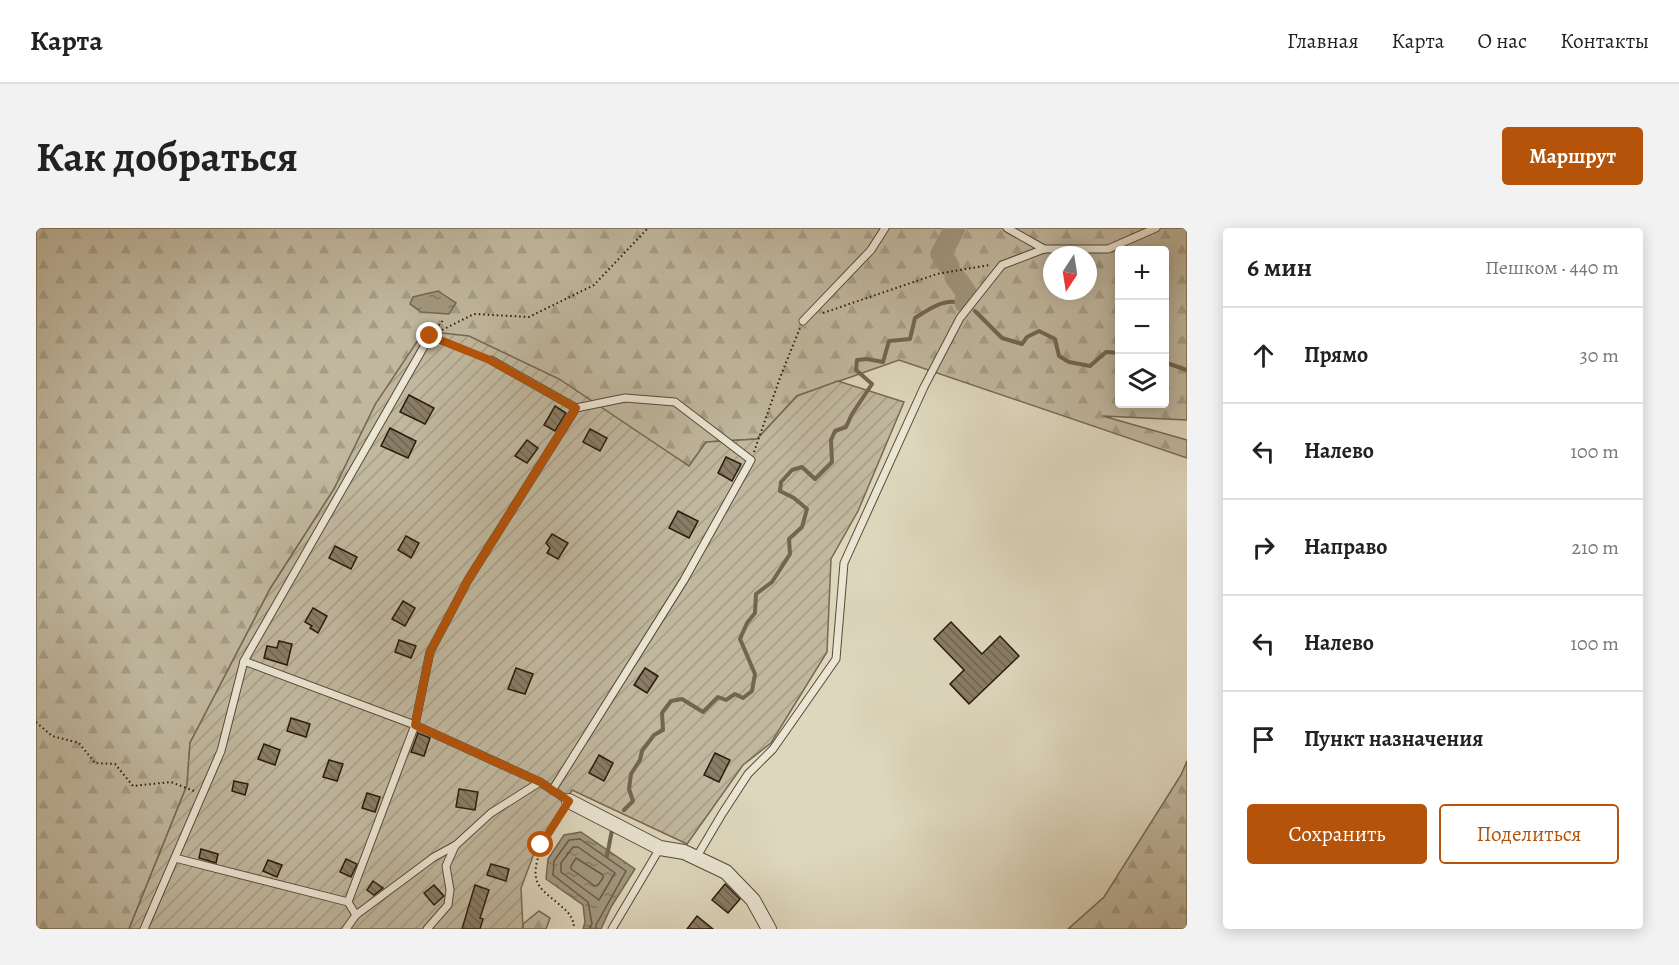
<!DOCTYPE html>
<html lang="ru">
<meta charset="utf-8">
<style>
:root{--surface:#fff;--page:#f2f2f2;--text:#222;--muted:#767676;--line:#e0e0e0;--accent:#b45309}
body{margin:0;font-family:Alegreya,serif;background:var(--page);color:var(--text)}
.controls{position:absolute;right:18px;top:18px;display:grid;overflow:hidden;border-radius:6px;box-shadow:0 3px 15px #0003}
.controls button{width:54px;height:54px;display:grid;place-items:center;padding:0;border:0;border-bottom:2px solid var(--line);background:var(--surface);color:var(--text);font:30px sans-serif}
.compass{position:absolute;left:1007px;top:18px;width:54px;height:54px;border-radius:50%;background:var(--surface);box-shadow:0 3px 15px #0003;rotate:192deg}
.stop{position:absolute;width:18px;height:18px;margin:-14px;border:4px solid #b45309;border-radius:50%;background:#fff}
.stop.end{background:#b45309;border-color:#fff;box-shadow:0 2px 6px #0008}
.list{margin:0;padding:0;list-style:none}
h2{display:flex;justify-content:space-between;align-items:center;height:78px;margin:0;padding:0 24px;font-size:26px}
h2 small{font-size:20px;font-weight:400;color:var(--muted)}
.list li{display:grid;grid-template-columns:39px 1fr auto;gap:18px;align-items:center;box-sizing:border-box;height:96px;padding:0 24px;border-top:2px solid var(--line)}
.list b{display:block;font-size:22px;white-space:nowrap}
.list em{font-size:20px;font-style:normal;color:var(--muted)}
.actions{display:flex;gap:12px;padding:18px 24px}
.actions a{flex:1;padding:14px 0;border:2px solid var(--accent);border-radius:6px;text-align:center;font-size:21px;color:var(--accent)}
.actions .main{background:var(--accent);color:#fff}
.icon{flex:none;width:33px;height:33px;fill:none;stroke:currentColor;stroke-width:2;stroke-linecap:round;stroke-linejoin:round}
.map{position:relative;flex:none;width:1151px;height:701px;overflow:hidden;border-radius:6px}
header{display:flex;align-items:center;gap:36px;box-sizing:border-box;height:84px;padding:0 30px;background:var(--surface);border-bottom:2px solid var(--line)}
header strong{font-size:28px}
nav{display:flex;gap:33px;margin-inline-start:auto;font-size:21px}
.intro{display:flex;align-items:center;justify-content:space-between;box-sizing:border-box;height:144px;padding:0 36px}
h1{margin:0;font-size:42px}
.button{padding:15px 27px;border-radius:6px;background:var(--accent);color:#fff;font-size:21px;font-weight:700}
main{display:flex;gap:36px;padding:0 36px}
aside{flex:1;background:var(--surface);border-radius:6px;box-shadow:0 3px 15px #0003}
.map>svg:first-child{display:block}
.forest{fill:url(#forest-firs);stroke:#766852;stroke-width:1.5;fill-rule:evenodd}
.garden{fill:url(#garden-furrows);stroke:#766852;stroke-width:1.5}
.water{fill:url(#water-ripples);stroke:#72654f;stroke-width:1.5}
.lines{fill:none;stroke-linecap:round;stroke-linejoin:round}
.shore{stroke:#665843;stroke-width:1.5}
.stream{stroke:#72654f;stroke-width:4}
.river{stroke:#a1977f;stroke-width:21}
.building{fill:url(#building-back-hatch);stroke:#2b1a07;stroke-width:1.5}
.lane-casing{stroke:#584934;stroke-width:9}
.street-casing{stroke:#584934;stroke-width:16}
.path{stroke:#2b1a07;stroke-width:2;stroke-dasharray:1.5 3;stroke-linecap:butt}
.lane{stroke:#eae5d4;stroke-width:7}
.street{stroke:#eae5d4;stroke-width:14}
.route{stroke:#b45309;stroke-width:8}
</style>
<header>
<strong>Карта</strong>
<nav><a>Главная</a><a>Карта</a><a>О нас</a><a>Контакты</a></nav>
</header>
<div class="intro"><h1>Как добраться</h1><a class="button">Маршрут</a></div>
<main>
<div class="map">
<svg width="1151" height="701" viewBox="0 0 1151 701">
<defs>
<pattern id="forest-firs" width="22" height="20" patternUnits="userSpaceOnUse" patternTransform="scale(1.5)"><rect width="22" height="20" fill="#c0b79e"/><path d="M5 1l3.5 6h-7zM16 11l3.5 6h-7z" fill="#a59d87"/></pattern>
<pattern id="garden-furrows" width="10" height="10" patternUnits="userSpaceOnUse" patternTransform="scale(1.5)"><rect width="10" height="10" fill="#c0b79e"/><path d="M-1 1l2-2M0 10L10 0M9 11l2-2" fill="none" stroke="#a59d87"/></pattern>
<pattern id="water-ripples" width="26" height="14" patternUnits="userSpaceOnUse" patternTransform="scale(1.5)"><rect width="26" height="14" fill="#a1977f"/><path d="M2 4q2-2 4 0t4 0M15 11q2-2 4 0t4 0" fill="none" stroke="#837a66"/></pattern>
<pattern id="building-back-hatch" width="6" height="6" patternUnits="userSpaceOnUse" patternTransform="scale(1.5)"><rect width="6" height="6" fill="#887c66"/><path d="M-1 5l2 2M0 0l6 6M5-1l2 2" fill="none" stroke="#6f6552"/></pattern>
</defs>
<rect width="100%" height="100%" fill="#ded7bd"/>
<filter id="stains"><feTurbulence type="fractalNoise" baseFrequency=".00333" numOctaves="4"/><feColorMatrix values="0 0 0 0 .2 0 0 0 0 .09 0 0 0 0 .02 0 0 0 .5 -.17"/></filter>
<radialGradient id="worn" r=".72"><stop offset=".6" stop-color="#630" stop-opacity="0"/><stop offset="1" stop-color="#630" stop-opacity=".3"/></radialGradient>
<g class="forest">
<path d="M0 0H1151V192L1067 188 1151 212V230L863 132 761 168 721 211 670 214 653 238 597 202 340 175 298 261 234 361 154 515 151 557 93 701H0ZM1084 22H1128V176H1084ZM1016 27H1052V63H1016Z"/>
<polygon points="1151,533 1151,701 1032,701 1068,669 1145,547"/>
<polygon points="503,683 514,690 510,701 487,701 487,696"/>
</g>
<polygon class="garden" points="388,103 433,108 523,151 653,238 670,214 721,211 761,168 802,153 868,174 822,283 795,331 791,424 735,515 707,537 651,616 536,562 500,620 485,660 487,701 93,701 151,557 154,515 234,361 298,261 340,175"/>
<g class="water">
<polygon points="402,63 420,75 413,86 385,84 374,76 377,69"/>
<polygon points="545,604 599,641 575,679 565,701 547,701 549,694 547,677 510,651 512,631 528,607"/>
</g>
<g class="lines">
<g class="shore">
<polygon points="537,619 542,619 579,645 563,672 525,644 525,635"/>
<polygon points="540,630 567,647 567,650 562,657 559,658 535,641 535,638"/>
<polyline points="553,701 556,696 552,674 517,647 518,633 533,612 544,611 590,643 560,697 560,701"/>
</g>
<g class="stream">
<polyline points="939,83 966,110 986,116 991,109 1003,103 1019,111 1023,128 1033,134 1054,138 1070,124 1084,125"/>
<polyline points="1128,134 1151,142"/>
<path d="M588 582 597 573 593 561 595 546 604 532 606 523 618 507 627 502 626 485 635 473 646 471 667 484 682 469 690 472 699 466 707 470 716 463 719 446 704 411 711 395 719 385 720 366 736 354 754 326 753 311 766 299 771 281 758 270 744 263 745 254 756 242 766 239 779 251 796 234 795 212 799 203 810 199 816 186 836 156 820 142 821 132 831 131 847 134 853 113 874 111 879 90C896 79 911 68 931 77"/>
<polyline points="571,628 576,602"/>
</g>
<g class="river">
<polyline points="913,38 905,26 919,0"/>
<polyline points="919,49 930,64 929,75"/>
</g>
</g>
<g class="building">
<polygon points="373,167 398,180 389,196 364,184"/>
<polygon points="519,178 530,185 519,203 508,197"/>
<polygon points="354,200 380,213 372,230 345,218"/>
<polygon points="554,201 571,210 564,223 547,214"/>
<polygon points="491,212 502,220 491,235 479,228"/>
<polygon points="690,229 705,236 696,253 682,245"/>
<polygon points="642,283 662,293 653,310 633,300"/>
<polygon points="516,306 532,315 522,331 511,325 514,320 510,315"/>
<polygon points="370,308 383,315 375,330 362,322"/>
<polygon points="299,318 321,329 315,341 293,330"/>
<polygon points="367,373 379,380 369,398 356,391"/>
<polygon points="277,380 291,388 282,405 274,400 276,398 269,394"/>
<polygon points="915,394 946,426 964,408 983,428 933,476 914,456 928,442 898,411"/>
<polygon points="363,412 380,418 375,430 359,424"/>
<polygon points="243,413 256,416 251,437 228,430 231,418 241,420"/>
<polygon points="480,440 497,446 489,466 472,461"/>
<polygon points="609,440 622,448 611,465 598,457"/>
<polygon points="255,490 274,496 270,509 251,503"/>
<polygon points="382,505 394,510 388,528 375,524"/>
<polygon points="228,516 244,522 239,537 222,531"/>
<polygon points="679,525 694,532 683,554 668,547"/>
<polygon points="563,527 577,535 568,553 553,545"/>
<polygon points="293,532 307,536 301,553 287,549"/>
<polygon points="198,553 212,556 209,567 196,563"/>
<polygon points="423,561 442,564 439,582 420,579"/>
<polygon points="331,565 344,569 339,584 326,580"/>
<polygon points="165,621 182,626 180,635 163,630"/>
<polygon points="310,631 321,636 315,649 304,644"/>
<polygon points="232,632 246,637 241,649 227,643"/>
<polygon points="455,636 473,641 470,653 451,647"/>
<polygon points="337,653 347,660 338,667 331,662"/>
<polygon points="689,656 704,671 692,685 676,672"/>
<polygon points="398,657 408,668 398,677 388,665"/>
<polygon points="439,657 453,662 444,690 447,691 444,701 426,701"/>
<polygon points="661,688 677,701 651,701"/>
</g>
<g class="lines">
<defs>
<g id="lane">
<polyline points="971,0 1008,21"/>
<polyline points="767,93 835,22 849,0"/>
<polyline points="455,132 540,180 589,170 639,174 715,232 648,352 517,561"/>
<polyline points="208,433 379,497 504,554 533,573"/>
<polyline points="139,630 312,674"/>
<polyline points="660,630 686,586 712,546 737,521 800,431 808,335 888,159 924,90 966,37 1008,21 1072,21 1120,0"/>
<polyline points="320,687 312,674 379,497 394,424 432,352 540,180"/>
<polyline points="108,701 185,523 208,433 394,108"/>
<polyline points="310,701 320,687 398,629 420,617 455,585 504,554"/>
<polyline points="391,701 412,677 414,662 410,638 419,618"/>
<polyline points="576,701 624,620"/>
</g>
<polyline id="street" points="533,573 624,620 648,624 690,644 717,672 733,701"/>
</defs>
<use href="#lane" class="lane-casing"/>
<use href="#street" class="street-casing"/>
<g class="path">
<polyline points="787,85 901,46 954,37"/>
<polyline points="400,101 408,91"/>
<polyline points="402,104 438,86 493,89 558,57 612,0"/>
<polyline points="402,111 447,129"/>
<polyline points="718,224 745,147 764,100"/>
<polyline points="0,494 16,508 43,515 59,535 79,536 97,558 135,554 158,563"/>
<path d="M527 583C516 600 489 639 504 659 509 666 519 672 525 678 533 685 538 690 538 701"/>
</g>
<use href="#lane" class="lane"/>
<use href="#street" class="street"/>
</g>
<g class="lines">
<polyline class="route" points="394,108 454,132 540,180 432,352 394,424 379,497 504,554 533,573 505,617"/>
</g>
<rect width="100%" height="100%" filter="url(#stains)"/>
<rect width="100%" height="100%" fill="url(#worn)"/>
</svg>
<div class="controls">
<button>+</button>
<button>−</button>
<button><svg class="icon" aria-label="layers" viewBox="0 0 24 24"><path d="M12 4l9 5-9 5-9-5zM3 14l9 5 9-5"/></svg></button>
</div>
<svg class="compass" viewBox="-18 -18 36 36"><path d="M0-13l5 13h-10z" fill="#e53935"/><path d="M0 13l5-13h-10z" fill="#767676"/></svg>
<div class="stop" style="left:505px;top:617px"></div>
<div class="stop end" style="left:394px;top:108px"></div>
</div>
<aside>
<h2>6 мин<small>Пешком · 440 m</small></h2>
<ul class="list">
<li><svg class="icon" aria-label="ahead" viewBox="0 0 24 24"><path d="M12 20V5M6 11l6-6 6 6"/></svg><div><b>Прямо</b></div><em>30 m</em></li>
<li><svg class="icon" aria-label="left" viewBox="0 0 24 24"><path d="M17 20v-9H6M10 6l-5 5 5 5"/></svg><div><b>Налево</b></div><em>100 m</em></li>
<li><svg class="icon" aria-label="right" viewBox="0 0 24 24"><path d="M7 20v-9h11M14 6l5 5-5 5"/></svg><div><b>Направо</b></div><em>210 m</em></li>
<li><svg class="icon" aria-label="left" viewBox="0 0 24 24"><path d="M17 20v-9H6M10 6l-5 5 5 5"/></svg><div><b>Налево</b></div><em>100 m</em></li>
<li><svg class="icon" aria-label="arrive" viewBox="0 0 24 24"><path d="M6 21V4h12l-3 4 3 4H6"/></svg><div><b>Пункт назначения</b></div></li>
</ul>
<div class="actions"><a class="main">Сохранить</a><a>Поделиться</a></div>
</aside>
</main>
